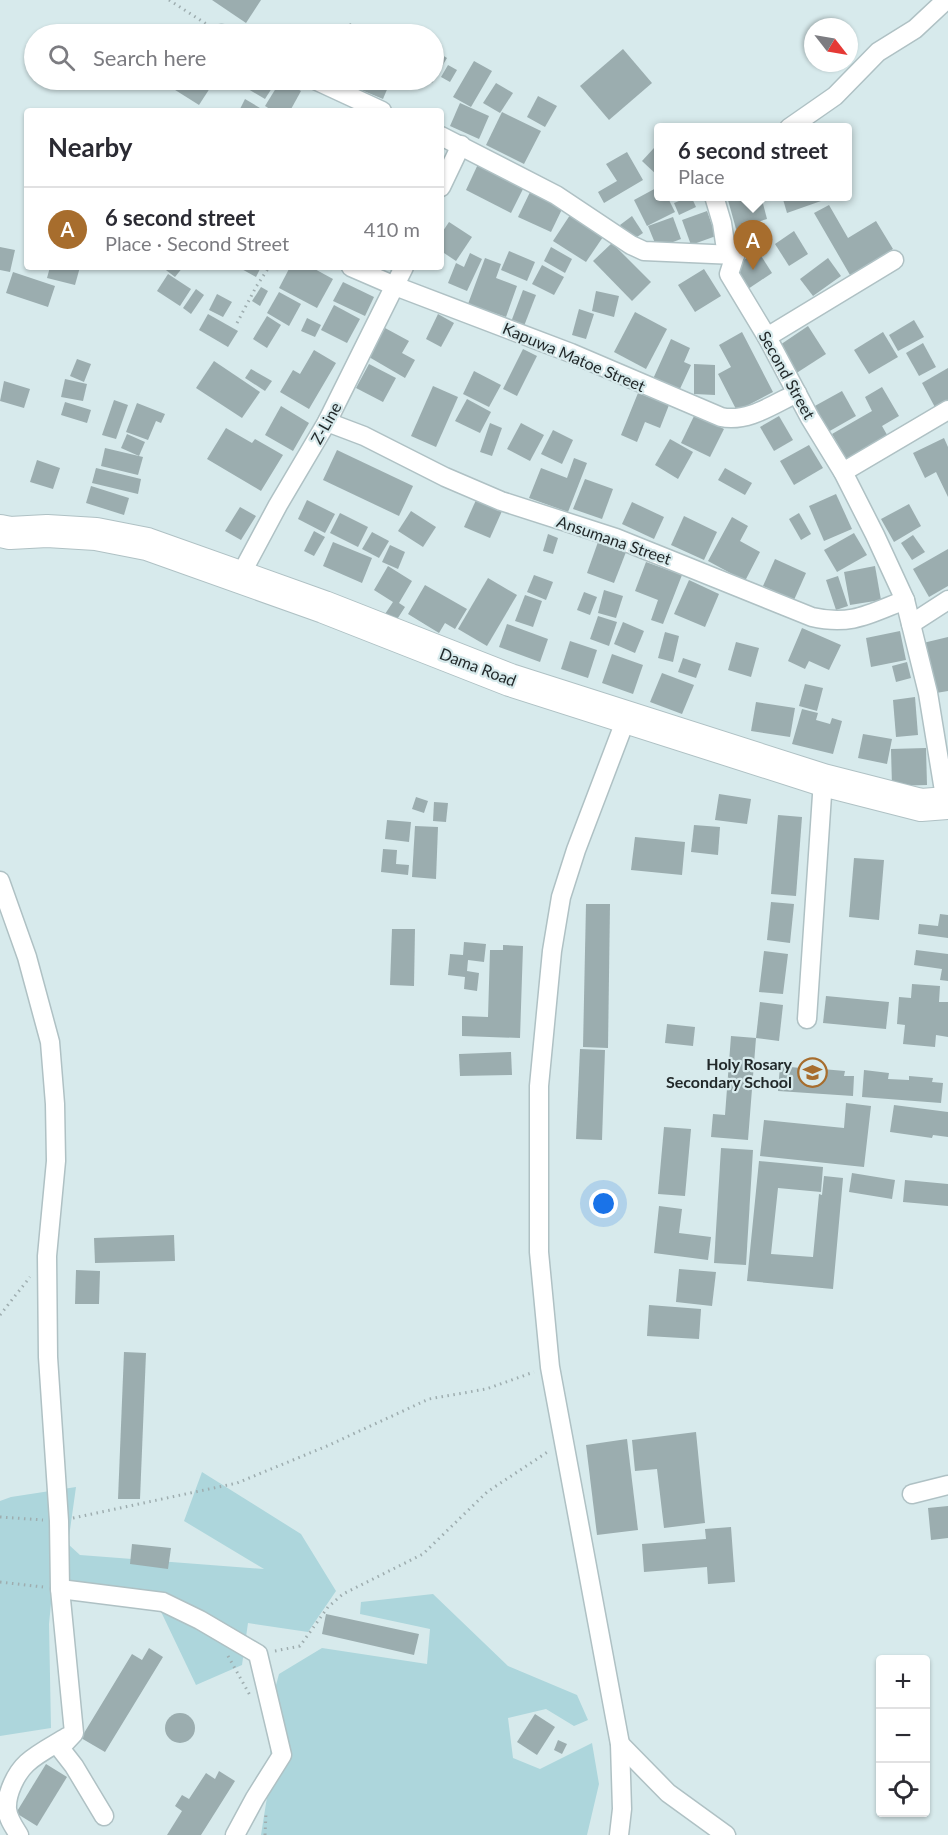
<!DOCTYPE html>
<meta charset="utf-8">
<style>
:root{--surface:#fff;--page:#f7f7f7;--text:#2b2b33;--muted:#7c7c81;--line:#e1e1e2;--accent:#a76d2d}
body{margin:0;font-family:Lato,sans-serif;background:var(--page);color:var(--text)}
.controls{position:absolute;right:18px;bottom:18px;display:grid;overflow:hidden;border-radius:6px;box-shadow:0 2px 4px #0004}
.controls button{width:54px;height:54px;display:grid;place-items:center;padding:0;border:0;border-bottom:2px solid var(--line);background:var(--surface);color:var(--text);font:30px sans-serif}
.compass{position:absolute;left:804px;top:18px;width:54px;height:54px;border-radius:50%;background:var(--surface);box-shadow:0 2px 4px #0004;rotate:121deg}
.you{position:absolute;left:604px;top:1204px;width:21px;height:21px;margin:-15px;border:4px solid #fff;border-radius:50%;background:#1a73e8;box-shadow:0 0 0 9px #1a73e833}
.badge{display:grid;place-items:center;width:39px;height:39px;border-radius:50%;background:var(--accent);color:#fff;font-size:20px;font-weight:700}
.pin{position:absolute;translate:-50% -50px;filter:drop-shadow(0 2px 3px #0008)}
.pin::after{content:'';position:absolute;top:32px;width:21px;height:18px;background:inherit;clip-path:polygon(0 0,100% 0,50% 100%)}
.popup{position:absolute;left:654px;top:123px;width:198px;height:78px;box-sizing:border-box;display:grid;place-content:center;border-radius:6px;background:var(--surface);filter:drop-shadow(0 2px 4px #0005);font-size:20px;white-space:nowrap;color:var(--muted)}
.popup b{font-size:22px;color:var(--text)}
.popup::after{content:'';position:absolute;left:50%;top:100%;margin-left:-12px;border:12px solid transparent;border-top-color:var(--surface)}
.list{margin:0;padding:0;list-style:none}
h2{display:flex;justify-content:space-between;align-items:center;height:78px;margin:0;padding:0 24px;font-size:26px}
h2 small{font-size:20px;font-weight:400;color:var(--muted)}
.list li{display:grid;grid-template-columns:39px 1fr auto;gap:18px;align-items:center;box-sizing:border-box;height:84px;padding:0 24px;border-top:2px solid var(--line)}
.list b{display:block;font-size:22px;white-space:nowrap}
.list p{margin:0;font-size:20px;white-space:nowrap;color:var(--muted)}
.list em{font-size:20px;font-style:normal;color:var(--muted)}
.icon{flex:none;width:33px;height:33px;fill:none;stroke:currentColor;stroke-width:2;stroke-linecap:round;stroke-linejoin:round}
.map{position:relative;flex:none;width:948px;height:1835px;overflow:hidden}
.search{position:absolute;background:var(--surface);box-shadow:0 2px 4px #0004;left:24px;top:24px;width:420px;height:66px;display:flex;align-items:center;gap:15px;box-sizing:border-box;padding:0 21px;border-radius:33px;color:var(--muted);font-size:22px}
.panel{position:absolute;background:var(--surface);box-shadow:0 2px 4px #0004;left:24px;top:108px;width:420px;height:162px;border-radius:6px}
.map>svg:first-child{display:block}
.green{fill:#add6dc}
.building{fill:#9badaf}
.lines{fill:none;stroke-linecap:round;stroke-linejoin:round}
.street-casing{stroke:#afc1c4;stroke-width:21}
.highway-casing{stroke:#afc1c4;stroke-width:34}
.path{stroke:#9eadaf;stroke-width:3;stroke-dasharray:1.5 4.5;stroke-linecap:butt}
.street{stroke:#fff;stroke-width:18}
.highway{stroke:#fff;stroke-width:32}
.labels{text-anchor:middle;stroke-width:4.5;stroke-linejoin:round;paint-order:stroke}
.street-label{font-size:16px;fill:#22292a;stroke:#d7eaec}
.poi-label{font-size:16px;font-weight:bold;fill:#22292a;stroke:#d7eaec;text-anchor:end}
</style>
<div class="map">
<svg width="948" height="1835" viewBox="0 0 948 1835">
<rect width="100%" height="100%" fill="#d7eaec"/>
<g class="green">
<polygon points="202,1472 301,1534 336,1591 308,1632 248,1623 242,1665 196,1685 154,1597 53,1583 49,1624 51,1728 0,1736 0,1501 11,1497 76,1487 68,1544 80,1555 264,1569 184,1521"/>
<polygon points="433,1594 508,1666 577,1695 588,1720 574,1726 546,1709 508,1718 513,1758 540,1769 592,1743 599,1784 587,1835 261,1835 271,1772 269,1711 279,1674 322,1648 427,1664 430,1629 360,1614 361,1602"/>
</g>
<g class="building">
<polygon points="212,0 261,0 246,23"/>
<polygon points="350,23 367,34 343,34"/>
<polygon points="187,26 199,33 198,34 182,34"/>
<polygon points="623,49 652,83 609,120 580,86"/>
<polygon points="434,50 447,58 432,83 427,80 434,80"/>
<polygon points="474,61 492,71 471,107 453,97"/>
<polygon points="448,65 457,70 450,82 441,77"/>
<polygon points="178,80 197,80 210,88 199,105 172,88"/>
<polygon points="254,80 277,80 265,99 248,89"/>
<polygon points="281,80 301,91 290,111 273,111 265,106"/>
<polygon points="363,80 391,80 383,99 359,89"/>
<polygon points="496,83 513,93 500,113 483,103"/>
<polygon points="538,96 557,106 545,127 527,117"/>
<polygon points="245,99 265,111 239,111"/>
<polygon points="460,103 489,116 479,139 450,126"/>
<polygon points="502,112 541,131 524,164 486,145"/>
<polygon points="654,148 658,152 658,176 642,161"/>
<polygon points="627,152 643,180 604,203 598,192 617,181 606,164"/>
<polygon points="479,162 525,185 511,213 466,190"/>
<polygon points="658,187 658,196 667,196 675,212 647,226 634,200"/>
<polygon points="532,188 565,203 551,232 518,217"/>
<polygon points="691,196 696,207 679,215 674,203"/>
<polygon points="740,196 761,196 767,219 736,229 728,200"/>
<polygon points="782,196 819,196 821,201 787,213"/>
<polygon points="829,205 848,238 876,221 893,249 850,275 814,213"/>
<polygon points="707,211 716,236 691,245 682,220"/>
<polygon points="572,212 605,234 586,262 553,241"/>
<polygon points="632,216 643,233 631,241 620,225"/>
<polygon points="673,217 681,239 657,248 648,226"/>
<polygon points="449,222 472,237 456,261 441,251 441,234"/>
<polygon points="794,231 808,254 789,266 775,244"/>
<polygon points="612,243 651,282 632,301 593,261"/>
<polygon points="0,247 15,250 10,272 0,270"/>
<polygon points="551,247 572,259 565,273 544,261"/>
<polygon points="509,251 535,262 527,281 501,270"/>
<polygon points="758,251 772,273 748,289 734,266"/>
<polygon points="470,253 482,259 467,291 448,283 456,263 464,267"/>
<polygon points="485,258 501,264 496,278 517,286 506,317 468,304"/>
<polygon points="828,258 841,276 813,296 800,279"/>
<polygon points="542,265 564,277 554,295 532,284"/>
<polygon points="50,267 80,267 75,285 47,278"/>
<polygon points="162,267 183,267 175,277"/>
<polygon points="238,267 261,267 256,277"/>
<polygon points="290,267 311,267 333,279 317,308 279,288"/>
<polygon points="704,269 721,296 695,312 678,285"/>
<polygon points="13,272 55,286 48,307 6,293"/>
<polygon points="168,274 191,289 180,306 157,291"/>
<polygon points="343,282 374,297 365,316 333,301"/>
<polygon points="261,287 268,291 260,306 252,301"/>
<polygon points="196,289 204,295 191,314 183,308"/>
<polygon points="523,290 536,295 524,326 511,322"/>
<polygon points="596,291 619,296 614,317 592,311"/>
<polygon points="279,292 301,304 289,326 267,313"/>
<polygon points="217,294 232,302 223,317 209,310"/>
<polygon points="334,305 360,319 347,343 321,330"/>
<polygon points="579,309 594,314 586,339 572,335"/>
<polygon points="635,312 667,329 646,369 614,352"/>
<polygon points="208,314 238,331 228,347 199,330"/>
<polygon points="438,314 454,323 441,347 426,339"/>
<polygon points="267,316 281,325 267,348 253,339"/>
<polygon points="307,318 321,325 315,337 301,331"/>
<polygon points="914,320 924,337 898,351 889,335"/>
<polygon points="808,326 826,354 795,374 777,347"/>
<polygon points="385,328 409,341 402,353 415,360 405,378 369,357"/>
<polygon points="742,332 773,392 737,411 718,374 731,367 719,345"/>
<polygon points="883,332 898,357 869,374 854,350"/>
<polygon points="671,339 690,348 684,362 691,365 679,391 653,379"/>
<polygon points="923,343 936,367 919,376 906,353"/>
<polygon points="523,349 537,356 517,396 503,389"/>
<polygon points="314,350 336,363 309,409 280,392 293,370 300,374"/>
<polygon points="77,359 91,364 84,382 70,376"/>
<polygon points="214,361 260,392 242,418 196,388"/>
<polygon points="369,364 396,378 383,402 356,388"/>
<polygon points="694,364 715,365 715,395 694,394"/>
<polygon points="948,368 948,404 937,411 922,383"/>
<polygon points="251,369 272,381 265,391 245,378"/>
<polygon points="474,371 501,385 489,407 463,394"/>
<polygon points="65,379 87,384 83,401 61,397"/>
<polygon points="4,381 30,389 24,408 0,401"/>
<polygon points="433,386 458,397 436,447 411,436"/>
<polygon points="882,387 899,416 882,426 890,440 849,464 832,434 872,411 865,397"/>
<polygon points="842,391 856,416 828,432 813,407"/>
<polygon points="638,393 669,405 660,428 645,422 637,442 621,435"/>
<polygon points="467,399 491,412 480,433 455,421"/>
<polygon points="114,400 128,405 116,439 102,435"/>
<polygon points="65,402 91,410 87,423 61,415"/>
<polygon points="137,403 165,414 161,423 156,421 148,440 126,432"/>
<polygon points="281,406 309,423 293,451 265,435"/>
<polygon points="695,414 724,429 710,457 681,443"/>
<polygon points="779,416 793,440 774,451 760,427"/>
<polygon points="490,423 502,428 492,456 480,452"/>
<polygon points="521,423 544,435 530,461 507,449"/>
<polygon points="226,428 252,443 255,439 283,455 261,491 207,459"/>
<polygon points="553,430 573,440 562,464 541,454"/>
<polygon points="127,434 145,442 139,456 121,448"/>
<polygon points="944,438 948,447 948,497 936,472 925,478 913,453"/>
<polygon points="670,439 693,452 678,479 655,465"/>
<polygon points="809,445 823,468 794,485 780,461"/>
<polygon points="105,448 143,457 138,475 101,466"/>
<polygon points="337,450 413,486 399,516 323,480"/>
<polygon points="574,458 587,463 568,512 529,498 541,468 567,478"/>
<polygon points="37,460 60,468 53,489 30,482"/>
<polygon points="96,468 141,479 138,494 92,483"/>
<polygon points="725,468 752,483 745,495 718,480"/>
<polygon points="585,479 613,489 602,519 573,509"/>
<polygon points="91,486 129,498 124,515 86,503"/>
<polygon points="836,494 852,529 824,541 809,506"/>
<polygon points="307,500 335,514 325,533 298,519"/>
<polygon points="476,500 502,511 490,538 464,527"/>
<polygon points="632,502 664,517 654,539 622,524"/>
<polygon points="909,504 921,526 894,542 881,519"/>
<polygon points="240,507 256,516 241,540 225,531"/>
<polygon points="411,511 436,527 423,547 398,531"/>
<polygon points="340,513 368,527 358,547 330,533"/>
<polygon points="799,513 811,534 801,540 789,519"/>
<polygon points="684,516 717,532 704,560 671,545"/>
<polygon points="732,517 748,526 740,541 760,552 745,581 708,561"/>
<polygon points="314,531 325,537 314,556 304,551"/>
<polygon points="372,532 389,541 379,558 362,549"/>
<polygon points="854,533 867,555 837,572 824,550"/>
<polygon points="548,534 558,538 553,554 543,551"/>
<polygon points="913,535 925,552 912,560 901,543"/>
<polygon points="333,542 372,558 362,583 323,566"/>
<polygon points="598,542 626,552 614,583 587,573"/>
<polygon points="390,545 405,552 398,569 382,562"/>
<polygon points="948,549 948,586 929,597 913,569"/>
<polygon points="775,559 806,573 794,600 763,586"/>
<polygon points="646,562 682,575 663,624 651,620 658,600 635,591"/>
<polygon points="388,566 412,581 399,603 405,607 396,621 385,614 393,602 374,590"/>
<polygon points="875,566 881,600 850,605 844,572"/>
<polygon points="534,575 553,582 546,600 527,592"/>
<polygon points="838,576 848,606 836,610 826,580"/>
<polygon points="488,578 517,595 487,646 458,629"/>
<polygon points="689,580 719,594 705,627 674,614"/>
<polygon points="425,585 467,609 455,629 445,623 439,633 408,614"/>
<polygon points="604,590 623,596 616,618 598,613"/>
<polygon points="584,592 597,597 590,615 577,610"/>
<polygon points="525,595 542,601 533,627 515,621"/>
<polygon points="598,616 617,622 609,646 590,639"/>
<polygon points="623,622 644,631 635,653 614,644"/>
<polygon points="507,624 548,639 540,662 499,647"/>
<polygon points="802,628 841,645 829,670 809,661 805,669 788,661"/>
<polygon points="900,631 906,660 871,667 866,638"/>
<polygon points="665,632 679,636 673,662 658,658"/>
<polygon points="948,637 948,691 936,693 923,643"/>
<polygon points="570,641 597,650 588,678 561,669"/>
<polygon points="736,642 759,648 751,677 728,670"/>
<polygon points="612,654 643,665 633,694 602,683"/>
<polygon points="683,658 701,664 696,678 678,672"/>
<polygon points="907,662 911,678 896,682 892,666"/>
<polygon points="662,673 694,685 682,714 650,702"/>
<polygon points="805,684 823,688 817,711 799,706"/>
<polygon points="915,697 918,735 896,737 893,700"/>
<polygon points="756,702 795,708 790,737 751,731"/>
<polygon points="802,709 818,713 816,720 830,724 832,718 842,721 833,754 792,744"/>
<polygon points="863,734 892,739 887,764 858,758"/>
<polygon points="926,748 927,785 892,786 891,749"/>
<polygon points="719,794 751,799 747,824 715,820"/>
<polygon points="416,797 428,801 424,813 412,809"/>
<polygon points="434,802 448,803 446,822 433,821"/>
<polygon points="778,815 802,817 796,896 771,894"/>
<polygon points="387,820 411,822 409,842 385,839"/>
<polygon points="694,825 720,827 718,855 691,852"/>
<polygon points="415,826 438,827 436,879 412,877"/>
<polygon points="635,837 685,842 682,875 631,870"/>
<polygon points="383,849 397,850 396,864 409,865 408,875 381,872"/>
<polygon points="854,858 884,860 879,920 849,917"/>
<polygon points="771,902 794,904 790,943 767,940"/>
<polygon points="586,904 610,904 608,1048 583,1047"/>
<polygon points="940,914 948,915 948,938 918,934 919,924 938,926"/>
<polygon points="392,929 415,929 414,986 390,985"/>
<polygon points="464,942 486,944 484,962 468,960 467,971 479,973 477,991 464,989 465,977 448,975 450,954 463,955"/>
<polygon points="503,945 523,946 520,1038 462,1036 462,1016 488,1017 490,950 503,950"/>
<polygon points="916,950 948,954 948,981 940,980 942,969 914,965"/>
<polygon points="764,951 788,954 783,994 759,992"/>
<polygon points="912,984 940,986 939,1002 948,1002 948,1037 936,1035 935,1047 903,1044 905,1025 897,1024 899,997 911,998"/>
<polygon points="826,996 889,1002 886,1029 823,1023"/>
<polygon points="760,1002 783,1005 779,1041 756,1038"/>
<polygon points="667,1024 695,1027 693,1046 665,1043"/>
<polygon points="731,1036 756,1038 748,1140 711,1137 713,1114 725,1115"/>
<polygon points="580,1049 605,1050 602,1140 576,1139"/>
<polygon points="511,1052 512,1075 460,1076 459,1054"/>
<polygon points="780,1066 801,1068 801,1073 821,1074 822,1069 845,1071 844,1076 854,1076 853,1096 778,1091"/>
<polygon points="864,1070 889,1073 888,1079 909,1080 909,1076 933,1078 932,1082 943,1083 941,1103 862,1097"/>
<polygon points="846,1103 871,1106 864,1167 760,1156 764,1120 844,1128"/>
<polygon points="894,1105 948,1112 948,1137 933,1135 932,1138 890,1132"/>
<polygon points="664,1127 691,1129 685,1196 658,1194"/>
<polygon points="721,1148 753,1150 746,1265 714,1263"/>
<polygon points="759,1161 823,1167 821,1192 778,1188 771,1254 813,1257 819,1194 822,1195 824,1176 843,1178 833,1289 747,1281"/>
<polygon points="852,1173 895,1180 892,1199 849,1192"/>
<polygon points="905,1180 948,1184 948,1206 903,1202"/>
<polygon points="659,1206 682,1209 679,1233 711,1237 708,1260 654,1253"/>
<polygon points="174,1235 175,1261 95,1263 94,1238"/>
<polygon points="679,1269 716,1272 712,1306 676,1302"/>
<polygon points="76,1270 100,1271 99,1304 75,1304"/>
<polygon points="649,1305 701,1309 699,1339 647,1336"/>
<polygon points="124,1352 146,1353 140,1499 118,1499"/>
<polygon points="696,1432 705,1523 664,1528 657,1469 635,1471 632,1440"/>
<polygon points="627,1439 638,1530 597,1535 586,1445"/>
<polygon points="948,1506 948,1538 931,1540 928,1508"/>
<polygon points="731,1527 735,1582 708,1584 707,1567 644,1572 642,1544 706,1539 705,1529"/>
<polygon points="132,1544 171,1548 168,1569 130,1564"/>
<polygon points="326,1614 419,1634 414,1655 322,1634"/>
<polygon points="149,1648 163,1657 105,1752 81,1738 132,1654 142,1660"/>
<circle cx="180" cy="1728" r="15"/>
<polygon points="535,1714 555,1727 537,1755 517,1742"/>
<polygon points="558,1740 567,1744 562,1754 554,1750"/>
<polygon points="46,1764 67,1777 37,1826 16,1813"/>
<polygon points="219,1771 235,1781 201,1835 167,1835 182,1811 175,1806 182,1795 189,1799 206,1773 215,1779"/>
</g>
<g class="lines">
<defs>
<g id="street">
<polyline points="221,34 222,34"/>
<polyline points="315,80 382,111"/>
<polyline points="789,128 835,96 878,52 915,29 946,0"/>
<polyline points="441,136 556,195 631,245 644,251 735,255"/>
<polyline points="441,187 461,145"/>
<polyline points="714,196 722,223 725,243 735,255"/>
<polyline points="735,255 729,274 767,337 810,418 843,472 875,535 905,600 928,693 946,803"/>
<path d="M351 267 395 286 571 353 721 417C747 423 774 404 797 393"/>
<polyline points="767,337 894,260"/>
<path d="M327 422 364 436 445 477 501 501 616 538 812 617C851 626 869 614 905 600"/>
<polyline points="843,472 948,410"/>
<polyline points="240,576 278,505 327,422 404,267"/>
<polyline points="911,624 948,600"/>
<polyline points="0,881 27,957 50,1042 55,1104 56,1161 47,1256 48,1357 59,1521 60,1589 74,1733 60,1748 74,1766 104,1816"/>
<polyline points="807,1019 823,780"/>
<polyline points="912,1494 948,1485"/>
<polyline points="60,1589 163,1602 200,1620 258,1654 282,1755 255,1798 235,1835"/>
<polyline points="620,1744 668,1793 726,1835"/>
<path d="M19 1835C14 1827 8 1819 7 1809 6 1794 16 1773 27 1763 38 1753 54 1745 67 1737"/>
<polyline points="619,1835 622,1809 620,1744 550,1367 539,1252 539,1086 552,951 561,897 576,850 627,716"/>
</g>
<polyline id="highway" points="0,531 10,533 47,531 96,534 147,544 324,607 510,680 823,780 921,805 948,803"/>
</defs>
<use href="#street" class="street-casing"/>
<use href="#highway" class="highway-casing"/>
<g class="path">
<polyline points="169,0 208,25"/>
<polyline points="237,323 256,287 269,267"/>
<polyline points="0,1315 30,1277"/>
<polyline points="0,1517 43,1520"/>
<polyline points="73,1518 237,1483 327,1446 429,1399 486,1389 534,1372"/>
<polyline points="0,1582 43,1587"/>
<polyline points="275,1651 300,1646 328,1607 343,1594 423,1554 487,1492 549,1451"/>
<polyline points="228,1656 251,1697"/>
<polyline points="265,1835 266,1813"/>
</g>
<use href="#street" class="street"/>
<use href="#highway" class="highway"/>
</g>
<defs>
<symbol id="school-ring" viewBox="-11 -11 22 22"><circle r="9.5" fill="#d7eaec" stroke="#a76d2d" stroke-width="1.5"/><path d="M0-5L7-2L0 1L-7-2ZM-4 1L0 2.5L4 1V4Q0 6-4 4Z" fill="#a76d2d"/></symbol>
</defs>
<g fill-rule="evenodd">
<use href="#school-ring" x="796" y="1056" width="33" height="33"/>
</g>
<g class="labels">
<g class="street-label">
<text transform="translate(574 357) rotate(23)" y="6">Kapuwa Matoe Street</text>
<text transform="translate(787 375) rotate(61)" y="6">Second Street</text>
<text transform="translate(326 423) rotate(-61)" y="6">Z-Line</text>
<text transform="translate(614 540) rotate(19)" y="6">Ansumana Street</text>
<text transform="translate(478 667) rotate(21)" y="6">Dama Road</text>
</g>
<g class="poi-label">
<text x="792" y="1070">Holy Rosary<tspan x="792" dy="18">Secondary School</tspan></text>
</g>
</g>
</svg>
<div class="controls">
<button>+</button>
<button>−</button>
<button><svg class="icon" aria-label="locate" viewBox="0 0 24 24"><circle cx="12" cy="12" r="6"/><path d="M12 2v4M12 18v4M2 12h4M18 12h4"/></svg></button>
</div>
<svg class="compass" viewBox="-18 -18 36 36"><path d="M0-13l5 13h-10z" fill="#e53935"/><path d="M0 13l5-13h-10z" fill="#7c7c81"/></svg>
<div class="you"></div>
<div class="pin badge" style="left:753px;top:270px">A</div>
<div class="popup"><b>6 second street</b>Place</div>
<div class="search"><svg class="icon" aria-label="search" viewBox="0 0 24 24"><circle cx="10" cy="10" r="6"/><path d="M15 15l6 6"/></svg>Search here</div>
<section class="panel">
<h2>Nearby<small></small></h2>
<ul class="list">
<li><span class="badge">A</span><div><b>6 second street</b><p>Place · Second Street</p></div><em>410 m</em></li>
</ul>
</section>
</div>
